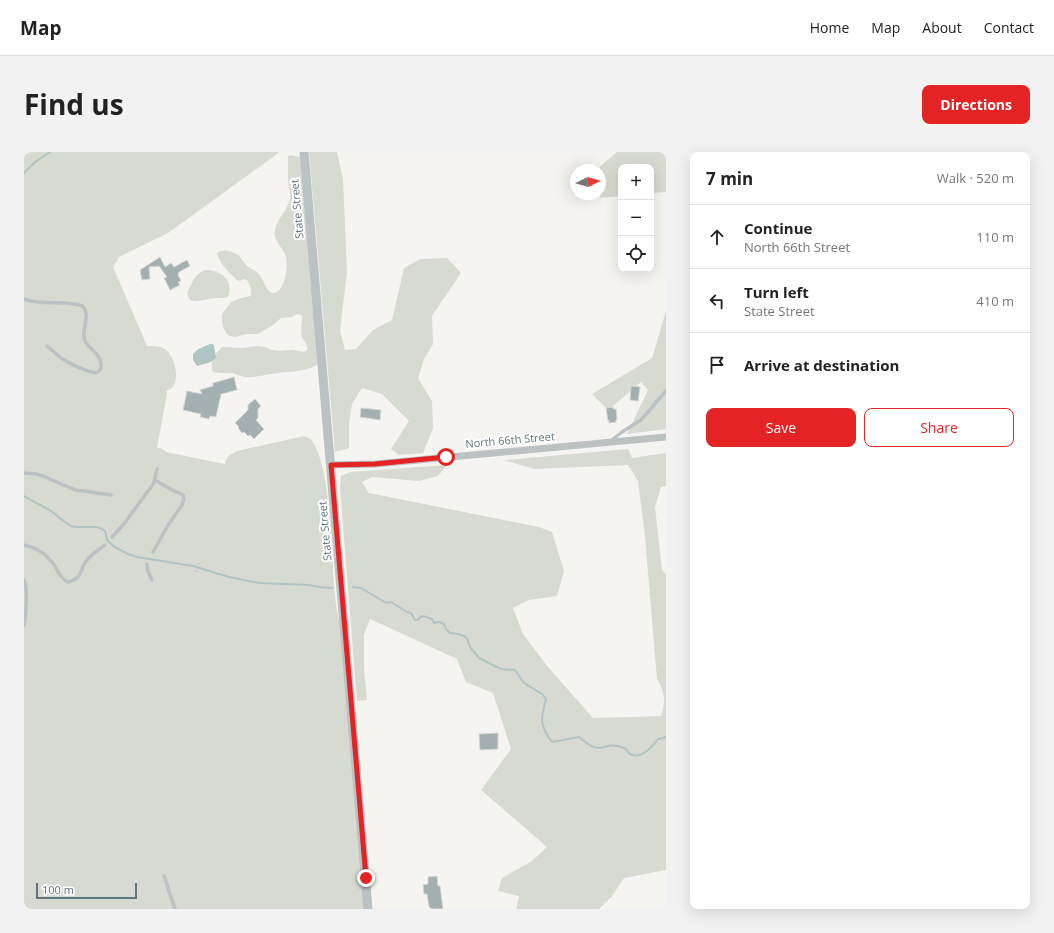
<!DOCTYPE html>
<meta charset="utf-8">
<style>
:root{--surface:#fff;--page:#f2f2f2;--text:#222;--muted:#767676;--line:#e0e0e0;--accent:#e32324}
body{margin:0;font-family:"Open Sans",sans-serif;background:var(--page);color:var(--text)}
.controls{position:absolute;right:12px;top:12px;display:grid;overflow:hidden;border-radius:8px;box-shadow:0 4px 16px #0002}
.controls button{width:36px;height:36px;display:grid;place-items:center;padding:0;border:0;border-bottom:1px solid var(--line);background:var(--surface);color:var(--text);font:20px sans-serif}
.compass{position:absolute;left:546px;top:12px;width:36px;height:36px;border-radius:50%;background:var(--surface);box-shadow:0 4px 16px #0002;rotate:85deg}
.scale{position:absolute;left:12px;bottom:10px;width:101px;box-sizing:border-box;padding-left:4px;border:2px solid #60777d;border-top:0;font-size:11px;line-height:14px;white-space:nowrap;color:#60777d;-webkit-text-stroke:3px #fff;paint-order:stroke}
.stop{position:absolute;width:12px;height:12px;margin:-9px;border:3px solid #e32324;border-radius:50%;background:#fff}
.stop.end{background:#e32324;border-color:#fff;box-shadow:0 1px 4px #0008}
.list{margin:0;padding:0;list-style:none}
h2{display:flex;justify-content:space-between;align-items:center;height:52px;margin:0;padding:0 16px;font-size:17px}
h2 small{font-size:13px;font-weight:400;color:var(--muted)}
.list li{display:grid;grid-template-columns:26px 1fr auto;gap:12px;align-items:center;box-sizing:border-box;height:64px;padding:0 16px;border-top:1px solid var(--line)}
.list b{display:block;font-size:15px;white-space:nowrap}
.list p{margin:0;font-size:13px;white-space:nowrap;color:var(--muted)}
.list em{font-size:13px;font-style:normal;color:var(--muted)}
.actions{display:flex;gap:8px;padding:12px 16px}
.actions a{flex:1;padding:9px 0;border:1px solid var(--accent);border-radius:8px;text-align:center;font-size:14px;color:var(--accent)}
.actions .main{background:var(--accent);color:#fff}
.icon{flex:none;width:22px;height:22px;fill:none;stroke:currentColor;stroke-width:2;stroke-linecap:round;stroke-linejoin:round}
.map{position:relative;flex:none;width:642px;height:757px;overflow:hidden;border-radius:8px}
header{display:flex;align-items:center;gap:24px;box-sizing:border-box;height:56px;padding:0 20px;background:var(--surface);border-bottom:1px solid var(--line)}
header strong{font-size:19px}
nav{display:flex;gap:22px;margin-inline-start:auto;font-size:14px}
.intro{display:flex;align-items:center;justify-content:space-between;box-sizing:border-box;height:96px;padding:0 24px}
h1{margin:0;font-size:28px}
.button{padding:10px 18px;border-radius:8px;background:var(--accent);color:#fff;font-size:14px;font-weight:700}
main{display:flex;gap:24px;padding:0 24px}
aside{flex:1;background:var(--surface);border-radius:8px;box-shadow:0 4px 16px #0002}
.map>svg:first-child{display:block}
.green{fill:#d6dad1}
.water{fill:#b1c4c4}
.lines{fill:none;stroke-linecap:round;stroke-linejoin:round}
.stream{stroke:#b1c4c4;stroke-width:2}
.building{fill:#a3afb1;stroke:#d7d6d4}
.path{stroke:#b6babc;stroke-width:1;stroke-dasharray:2 2;stroke-linecap:butt}
.service{stroke:#bbc2c4;stroke-width:3.5}
.minor{stroke:#bbc2c4;stroke-width:7}
.tertiary{stroke:#bbc2c4;stroke-width:9}
.route{stroke:#e32324;stroke-width:5}
.labels{text-anchor:middle;stroke-width:4;stroke-linejoin:round;paint-order:stroke}
.street-label{font-size:11px;fill:#60777d;stroke:#fff}
</style>
<header>
<strong>Map</strong>
<nav><a>Home</a><a>Map</a><a>About</a><a>Contact</a></nav>
</header>
<div class="intro"><h1>Find us</h1><a class="button">Directions</a></div>
<main>
<div class="map">
<svg width="642" height="757" viewBox="0 0 642 757">
<rect width="100%" height="100%" fill="#f5f4f1"/>
<g class="green">
<path d="M0 0H256L144 81 95 105 89 115 123 194C128 194 135 194 139 196 150 201 157 227 148 236 146 237 144 238 142 239L143 241 133 296H137L142 300 201 312C202 305 207 302 213 299L280 284C282 285 284 285 285 286 302 299 307 372 308 393 309 401 308 408 309 415 310 435 311 454 316 473L341 757H0Z"/>
<polygon points="285,0 313,0 319,27 323,120 316,179 321,198 332,197 349,178 368,168 380,116 396,107 423,106 437,121 408,164 409,192 400,207 394,226 408,249 409,276 399,301 375,303 367,297 385,269 358,242 338,236 328,252 325,272 325,296 311,300"/>
<polygon points="593,0 642,0 642,40 627,41 627,15 597,15 597,44 576,46 576,18 572,18"/>
<path d="M266 3 276 5 294 212C283 220 268 219 254 221 243 222 231 226 220 225 216 224 212 222 208 221 201 221 195 221 189 220 185 212 191 201 198 195L218 196 234 194 241 195 248 198 255 199 269 198 280 200C283 198 284 198 283 195 283 191 280 189 278 186 276 180 278 172 278 165L277 163 273 162 268 165 257 166 249 173 234 182H223L211 185 206 184 202 181 199 174 198 167V162L207 150 217 146 227 144C228 138 226 133 223 128L219 127 215 129 213 128C206 121 195 112 193 101 199 96 209 99 215 104 218 107 220 111 223 114 228 117 234 120 237 125 241 130 243 145 253 140 262 134 265 111 261 102 258 96 252 90 251 84 248 71 264 59 266 47 267 40 264 33 264 26 264 19 264 11 264 4Z"/>
<path d="M181 118C197 118 210 128 204 145 200 146 197 146 193 146 184 146 175 151 166 148L163 141C168 132 170 122 181 118Z"/>
<polygon points="642,159 642,277 603,282 624,238 617,230 584,258 568,242 628,206"/>
<path d="M604 297 608 306 642 301V334L637 335 631 355 638 418 642 422V718L600 726 588 744 575 757H492L495 744 474 739 478 726 508 709 523 695 457 638 487 597 469 541 442 530 433 507 346 467 340 483V516L343 548 333 549 316 335 317 324 326 320 423 313 414 324 395 329 348 325 338 330 345 341 515 375 528 380 540 419 533 444 505 448 489 456 499 482 524 515 569 566 637 564C642 548 641 542 633 527L621 385 614 329 604 313 510 317 480 308Z"/>
</g>
<polygon class="water" points="186,192 189,192 190,194 192,206 187,210 173,214 169,208 169,202 174,197"/>
<g class="lines">
<g class="stream">
<polyline points="0,21 10,11 26,0"/>
<polyline points="0,344 27,359 41,370 47,374 53,375 73,375 78,377 81,379 83,388 89,394 104,402 113,405 169,414 205,425 219,428 236,431 285,433 295,435 308,436"/>
<path d="M329 435 337 436 362 451 367 450 383 460 387 461 391 468H394L396 465 399 464 408 467 410 471 415 470 420 472 422 477 426 481 435 482 442 485 444 489 446 495 455 506 477 517 491 518 500 531 518 542 522 547C517 565 515 574 528 590L555 585C560 589 567 596 574 596 581 596 585 592 593 594 595 594 600 596 602 597 604 599 603 600 606 602 617 608 628 595 634 587L642 585"/>
</g>
</g>
<g class="building">
<polygon points="136,105 141,115 147,111 150,115 163,108 166,114 155,120 154,123 157,129 154,130 156,133 146,138 140,126 143,125 135,114 125,115 126,127 118,128 116,118"/>
<polygon points="210,225 213,238 197,242 192,265 186,264 185,267 176,265 177,262 159,258 163,239 178,242 176,238 189,234 189,231"/>
<polygon points="607,234 616,235 614,249 606,248"/>
<polygon points="231,247 237,254 234,257 234,266 232,268 240,277 230,287 226,283 224,284 220,280 218,281 214,276 215,275 211,271 224,258 224,253"/>
<polygon points="589,255 589,257 592,257 593,267 592,268 592,270 585,271 585,268 584,269 582,256"/>
<polygon points="337,256 357,258 356,268 336,265"/>
<polygon points="474,581 474,597 456,598 455,582"/>
<polygon points="413,724 414,734 416,734 419,757 407,757 407,756 405,755 403,742 400,742 399,733 404,732 404,725"/>
</g>
<g class="lines">
<polyline class="path" points="172,420 175,411"/>
<g class="service">
<path d="M0 147C12 152 30 150 43 151 47 152 53 152 58 154 68 161 56 180 61 189 66 198 78 202 77 215 76 217 76 219 74 220 67 223 43 210 37 206 32 202 28 198 23 194"/>
<polyline points="588,288 598,280 617,268 642,239"/>
<polyline points="0,321 12,322 19,324 44,335 52,338 87,343"/>
<polyline points="88,385 99,373 130,331 133,317"/>
<path d="M0 393C10 395 21 401 28 410 33 416 36 427 44 430 60 426 55 417 63 408 68 402 75 398 81 393"/>
<polyline points="129,400 143,375 158,353 160,347 159,343 157,342 148,338 131,328"/>
<polyline points="123,412 124,419 128,428"/>
<path d="M0 428C4 436 2 464 0 473"/>
<polyline points="140,724 151,757"/>
</g>
<polyline class="minor" points="307,313 351,312 642,285"/>
<polyline class="tertiary" points="280,0 344,757"/>
</g>
<g class="lines">
<polyline class="route" points="342,726 307,313 351,312 422,305"/>
</g>
<g class="labels">
<g class="street-label">
<text transform="translate(273 57) rotate(-95)" y="4">State Street</text>
<text transform="translate(486 288) rotate(-5)" y="4">North 66th Street</text>
<text transform="translate(301 379) rotate(-95)" y="4">State Street</text>
</g>
</g>
</svg>
<div class="controls">
<button>+</button>
<button>−</button>
<button><svg class="icon" aria-label="locate" viewBox="0 0 24 24"><circle cx="12" cy="12" r="6"/><path d="M12 2v4M12 18v4M2 12h4M18 12h4"/></svg></button>
</div>
<svg class="compass" viewBox="-18 -18 36 36"><path d="M0-13l5 13h-10z" fill="#e53935"/><path d="M0 13l5-13h-10z" fill="#767676"/></svg>
<div class="scale">100 m</div>
<div class="stop" style="left:422px;top:305px"></div>
<div class="stop end" style="left:342px;top:726px"></div>
</div>
<aside>
<h2>7 min<small>Walk · 520 m</small></h2>
<ul class="list">
<li><svg class="icon" aria-label="ahead" viewBox="0 0 24 24"><path d="M12 20V5M6 11l6-6 6 6"/></svg><div><b>Continue</b><p>North 66th Street</p></div><em>110 m</em></li>
<li><svg class="icon" aria-label="left" viewBox="0 0 24 24"><path d="M17 20v-9H6M10 6l-5 5 5 5"/></svg><div><b>Turn left</b><p>State Street</p></div><em>410 m</em></li>
<li><svg class="icon" aria-label="arrive" viewBox="0 0 24 24"><path d="M6 21V4h12l-3 4 3 4H6"/></svg><div><b>Arrive at destination</b></div></li>
</ul>
<div class="actions"><a class="main">Save</a><a>Share</a></div>
</aside>
</main>
